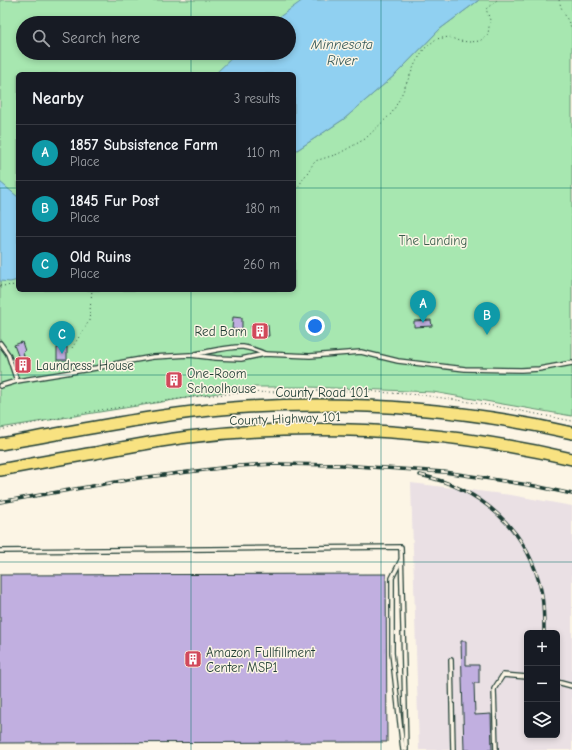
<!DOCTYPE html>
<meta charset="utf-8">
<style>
:root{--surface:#171b24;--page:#20242c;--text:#f1f3f6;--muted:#9ea1a6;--line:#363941;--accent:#b45309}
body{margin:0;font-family:"Comic Neue",sans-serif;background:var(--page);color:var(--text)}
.controls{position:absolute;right:12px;bottom:12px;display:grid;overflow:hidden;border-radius:6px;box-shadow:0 2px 6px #0003}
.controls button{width:36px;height:36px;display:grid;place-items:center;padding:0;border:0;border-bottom:1px solid var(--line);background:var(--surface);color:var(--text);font:20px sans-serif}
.you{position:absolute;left:315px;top:326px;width:14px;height:14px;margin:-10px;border:3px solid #fff;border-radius:50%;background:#1a73e8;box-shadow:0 0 0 6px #1a73e833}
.badge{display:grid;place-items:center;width:26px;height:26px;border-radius:50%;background:var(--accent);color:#fff;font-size:13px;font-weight:700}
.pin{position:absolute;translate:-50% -33px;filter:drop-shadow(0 1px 2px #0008)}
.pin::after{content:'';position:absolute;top:21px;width:14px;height:12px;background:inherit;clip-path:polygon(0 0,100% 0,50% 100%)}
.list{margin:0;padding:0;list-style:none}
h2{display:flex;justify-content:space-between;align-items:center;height:52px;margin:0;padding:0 16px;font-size:17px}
h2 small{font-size:13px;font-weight:400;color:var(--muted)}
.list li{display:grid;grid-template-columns:26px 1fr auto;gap:12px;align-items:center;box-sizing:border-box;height:56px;padding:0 16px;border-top:1px solid var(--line)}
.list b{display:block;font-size:15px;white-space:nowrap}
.list p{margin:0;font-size:13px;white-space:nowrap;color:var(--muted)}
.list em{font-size:13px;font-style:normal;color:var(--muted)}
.icon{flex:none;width:22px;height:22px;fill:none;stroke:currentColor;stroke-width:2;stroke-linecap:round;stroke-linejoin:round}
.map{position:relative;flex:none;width:572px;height:750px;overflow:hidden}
.search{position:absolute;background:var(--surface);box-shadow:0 2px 6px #0003;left:16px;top:16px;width:280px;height:44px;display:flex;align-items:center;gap:10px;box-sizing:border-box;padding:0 14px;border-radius:22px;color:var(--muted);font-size:15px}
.panel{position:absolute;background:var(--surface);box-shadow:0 2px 6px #0003;left:16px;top:72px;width:280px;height:220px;border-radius:6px}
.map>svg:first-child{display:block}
.built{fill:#eae0e4;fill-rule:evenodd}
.green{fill:#a7e7b0;stroke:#639272}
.water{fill:#90d0f1;stroke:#6395a5}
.building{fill:#c1afe0;stroke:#1f3d34}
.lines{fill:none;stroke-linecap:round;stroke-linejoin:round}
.lane-casing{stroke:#1f3d34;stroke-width:6}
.primary-casing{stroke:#1f3d34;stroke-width:14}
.path{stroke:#1f3d34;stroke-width:1;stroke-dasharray:1 3;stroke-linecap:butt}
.lane{stroke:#fcf5e5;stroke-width:3.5}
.primary{stroke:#f8e281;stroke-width:11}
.rail-casing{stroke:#1f3d34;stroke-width:3.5}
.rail{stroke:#fcf5e5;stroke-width:2;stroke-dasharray:6;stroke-linecap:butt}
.grid{fill:none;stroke:#0f766e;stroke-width:1;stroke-opacity:0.55}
.labels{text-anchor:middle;stroke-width:3;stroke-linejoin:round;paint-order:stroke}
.park-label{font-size:13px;fill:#3a5f4d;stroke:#fcf5e5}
.poi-label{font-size:13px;fill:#1f3d34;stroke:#fcf5e5;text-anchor:start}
.street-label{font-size:13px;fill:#1f3d34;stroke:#fcf5e5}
.water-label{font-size:14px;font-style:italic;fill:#365a5a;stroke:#fcf5e5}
</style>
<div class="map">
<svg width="572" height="750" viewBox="0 0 572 750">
<rect width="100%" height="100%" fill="#fcf5e5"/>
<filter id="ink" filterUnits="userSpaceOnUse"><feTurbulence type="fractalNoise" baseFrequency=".025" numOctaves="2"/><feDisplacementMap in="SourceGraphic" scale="8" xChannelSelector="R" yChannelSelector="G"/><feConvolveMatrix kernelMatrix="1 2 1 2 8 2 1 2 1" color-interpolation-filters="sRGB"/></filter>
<g filter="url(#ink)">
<path class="built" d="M411 483 511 495 572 506V750H419ZM527 633H557V735H527Z"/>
<g class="green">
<polygon points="0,0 321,0 289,23 23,23 23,53 242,53 216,74 18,74 18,204 0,210"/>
<polygon points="479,0 572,0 572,416 433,392 309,387 255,387 0,428 0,279 18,278 18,290 294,290 294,152 344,119 396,74 440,29"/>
</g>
<g class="water">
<polygon points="303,0 479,0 440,29 396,74 344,119 294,152 294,74 215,74 237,53 289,53 289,23 271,23"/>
<polygon points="0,182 18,197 18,280 10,282 0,281"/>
</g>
<g class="building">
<polygon points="233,317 242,318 242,330 232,329"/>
<polygon points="431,320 432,326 414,327 414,321"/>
<polygon points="268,325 269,336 252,337 251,326"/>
<polygon points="22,342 25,351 23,352 27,369 21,371 19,361 20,361 14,345"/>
<polygon points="67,347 67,360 57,360 57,348"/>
<polygon points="386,574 387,742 0,743 0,575"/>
<polygon points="461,641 466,641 466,665 479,665 479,683 474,683 475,715 491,714 492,750 464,750"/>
</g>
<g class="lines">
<defs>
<g id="lane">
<polyline points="0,343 8,354 17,381"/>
<path d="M195 354C208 352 230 346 243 347 251 348 258 351 265 354"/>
<polyline points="0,386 17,381 96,368 124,362 153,357 190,355 216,358 241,359 265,354 310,356 361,352 398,361 423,364 465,369 521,370 539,369 572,363"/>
<polyline points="0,551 401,547 406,750"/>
<polyline points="401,560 392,578 392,653 403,750"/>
<polyline points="451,660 453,750"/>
<polyline points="557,682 572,686"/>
<polyline points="496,750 494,689 503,675 527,677"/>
</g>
<g id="primary">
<path d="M0 444C77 431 155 414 233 408 347 400 461 408 572 433"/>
<path d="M0 470C32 464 64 458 95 453 126 447 157 441 188 437 316 422 447 430 572 459"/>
</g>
</defs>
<use href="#lane" class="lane-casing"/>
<use href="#primary" class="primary-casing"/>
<g class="path">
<polyline points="559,0 561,7 572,29"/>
<polyline points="294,193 315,161 338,154 365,139 392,113 400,98 415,64 424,49 436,39 449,37 459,41 470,42 480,41 488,34 490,20 486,9 497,0"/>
<polyline points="0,286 18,285"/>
<polyline points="72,348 89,321 92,290"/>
<polyline points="0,430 94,411 200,396 242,393 297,391 361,391 421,395 464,401 516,410 572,421"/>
</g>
<use href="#lane" class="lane"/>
<use href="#primary" class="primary"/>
<defs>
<g id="rail">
<path d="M420 475C480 488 528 529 541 590 544 604 544 619 544 633"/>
<polyline points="0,502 139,478 237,466 275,464 341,465 444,472 491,479 535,486 572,494"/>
</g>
</defs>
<use href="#rail" class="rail-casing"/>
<use href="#rail" class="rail"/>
</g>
</g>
<path class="grid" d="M191 0V23M381 0V750M191 53V74M0 188H18M294 188H572M191 290V750M0 375H572M0 562H572"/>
<defs>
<symbol id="building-square" viewBox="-11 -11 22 22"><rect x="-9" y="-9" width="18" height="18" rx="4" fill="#d1495b" stroke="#fcf5e5"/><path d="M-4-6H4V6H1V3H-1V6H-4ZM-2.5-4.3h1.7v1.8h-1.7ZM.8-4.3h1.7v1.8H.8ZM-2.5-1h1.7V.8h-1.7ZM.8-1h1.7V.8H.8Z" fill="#fff"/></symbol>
</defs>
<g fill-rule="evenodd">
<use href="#building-square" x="250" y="321" width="20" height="20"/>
<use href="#building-square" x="13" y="355" width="20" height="20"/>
<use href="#building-square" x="164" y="370" width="20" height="20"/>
<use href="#building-square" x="183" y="649" width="20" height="20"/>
</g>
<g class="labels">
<g class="park-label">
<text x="433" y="245">The Landing</text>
</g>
<g class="poi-label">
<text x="247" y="336" text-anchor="end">Red Barn</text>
<text x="36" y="370">Laundress' House</text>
<text x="187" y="378">One-Room<tspan x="187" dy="15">Schoolhouse</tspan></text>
<text x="206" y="657">Amazon Fullfillment<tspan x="206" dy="15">Center MSP1</tspan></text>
</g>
<g class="street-label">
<text x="322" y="397">County Road 101</text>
<text transform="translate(285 418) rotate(-2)" y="5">County Highway 101</text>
</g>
<g class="water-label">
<text x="342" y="49">Minnesota<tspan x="342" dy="16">River</tspan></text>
</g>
</g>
</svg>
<div class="controls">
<button>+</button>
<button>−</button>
<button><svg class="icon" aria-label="layers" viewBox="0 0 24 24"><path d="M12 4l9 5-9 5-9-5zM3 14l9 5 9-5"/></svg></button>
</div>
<div class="you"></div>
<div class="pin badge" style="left:423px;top:323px;background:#0f9aa8">A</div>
<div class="pin badge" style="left:487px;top:335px;background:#0f9aa8">B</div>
<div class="pin badge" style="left:62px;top:354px;background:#0f9aa8">C</div>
<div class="search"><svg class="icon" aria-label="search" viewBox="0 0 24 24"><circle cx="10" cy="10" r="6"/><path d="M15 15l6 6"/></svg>Search here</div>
<section class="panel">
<h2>Nearby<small>3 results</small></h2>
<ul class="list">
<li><span class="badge" style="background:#0f9aa8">A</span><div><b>1857 Subsistence Farm</b><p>Place</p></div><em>110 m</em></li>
<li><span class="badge" style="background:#0f9aa8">B</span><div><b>1845 Fur Post</b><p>Place</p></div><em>180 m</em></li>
<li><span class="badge" style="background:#0f9aa8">C</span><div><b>Old Ruins</b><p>Place</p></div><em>260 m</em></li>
</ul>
</section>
</div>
